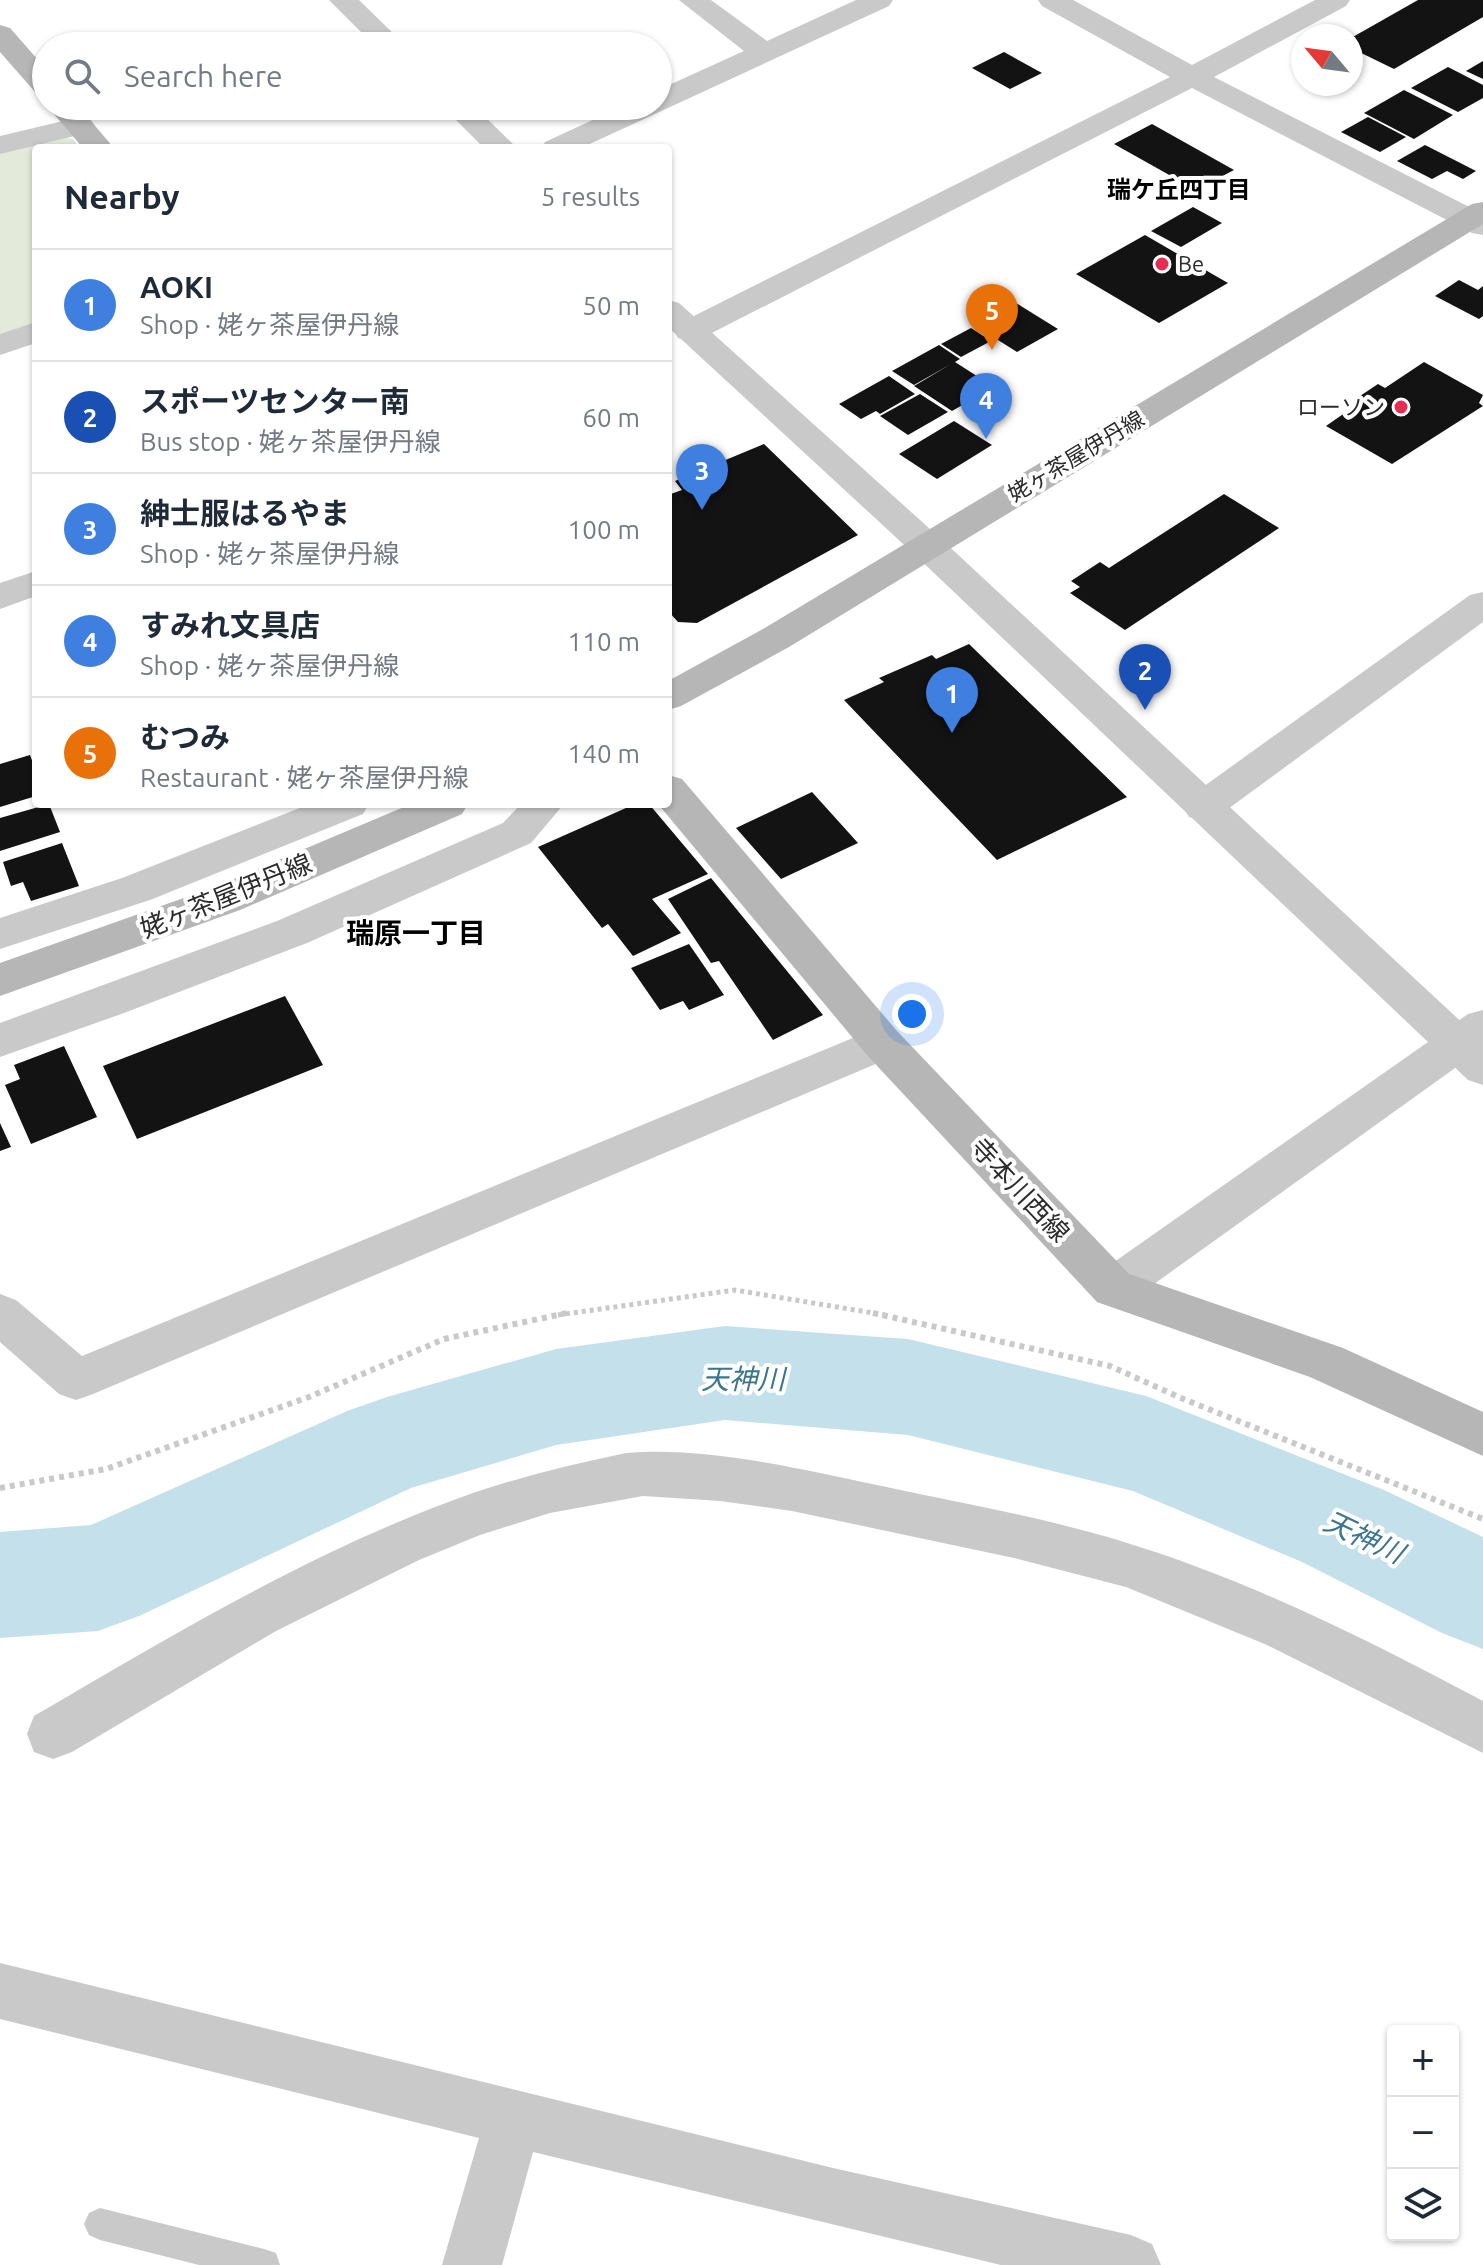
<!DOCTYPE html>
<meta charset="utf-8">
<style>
:root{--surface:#fff;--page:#f2f2f3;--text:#1f2937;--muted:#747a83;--line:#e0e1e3;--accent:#1a73e8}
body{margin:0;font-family:Ubuntu,"Noto Sans JP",sans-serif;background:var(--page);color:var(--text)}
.controls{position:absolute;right:24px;bottom:24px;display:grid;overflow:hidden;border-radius:8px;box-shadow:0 2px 6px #0004}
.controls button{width:72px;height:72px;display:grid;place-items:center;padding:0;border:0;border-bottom:2px solid var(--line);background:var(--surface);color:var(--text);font:40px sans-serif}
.compass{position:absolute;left:1291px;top:24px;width:72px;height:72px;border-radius:50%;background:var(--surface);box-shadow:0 2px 6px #0004;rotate:299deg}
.you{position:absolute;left:912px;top:1014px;width:28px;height:28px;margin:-20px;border:6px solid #fff;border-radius:50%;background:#1a73e8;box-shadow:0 0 0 12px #1a73e833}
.badge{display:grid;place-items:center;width:52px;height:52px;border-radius:50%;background:var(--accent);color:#fff;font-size:26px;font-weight:700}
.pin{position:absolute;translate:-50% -66px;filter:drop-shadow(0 2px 4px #0008)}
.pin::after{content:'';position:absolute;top:42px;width:28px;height:24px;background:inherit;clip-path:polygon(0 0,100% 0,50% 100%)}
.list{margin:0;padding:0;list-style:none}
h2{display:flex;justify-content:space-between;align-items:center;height:104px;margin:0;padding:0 32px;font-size:34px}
h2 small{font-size:26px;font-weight:400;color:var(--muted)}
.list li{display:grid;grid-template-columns:52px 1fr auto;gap:24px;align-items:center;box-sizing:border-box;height:112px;padding:0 32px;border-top:2px solid var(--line)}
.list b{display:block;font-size:30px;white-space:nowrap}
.list p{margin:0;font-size:26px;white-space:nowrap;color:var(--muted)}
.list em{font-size:26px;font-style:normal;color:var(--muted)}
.icon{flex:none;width:44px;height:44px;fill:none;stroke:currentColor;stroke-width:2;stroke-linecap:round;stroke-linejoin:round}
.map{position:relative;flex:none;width:1483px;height:2265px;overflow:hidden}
.search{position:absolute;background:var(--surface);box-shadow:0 2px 6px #0004;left:32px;top:32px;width:640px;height:88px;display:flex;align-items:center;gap:20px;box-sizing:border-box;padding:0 28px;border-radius:44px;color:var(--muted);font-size:30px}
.panel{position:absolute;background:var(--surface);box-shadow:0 2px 6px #0004;left:32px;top:144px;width:640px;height:664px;border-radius:8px}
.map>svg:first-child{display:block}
.green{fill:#e4ead9}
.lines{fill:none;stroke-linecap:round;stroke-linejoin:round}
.river{fill:#c4e0ea;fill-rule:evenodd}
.building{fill:#131313}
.path-far1{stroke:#c9c9c9;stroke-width:5;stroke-dasharray:4 4;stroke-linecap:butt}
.path{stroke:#c9c9c9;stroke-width:6;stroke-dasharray:5 5;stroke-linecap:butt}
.service{fill:#c9c9c9;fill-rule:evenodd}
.minor{fill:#c9c9c9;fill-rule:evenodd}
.tertiary{fill:#c9c9c9;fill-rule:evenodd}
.secondary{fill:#b6b6b6;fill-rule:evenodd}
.poi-dot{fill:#e32d53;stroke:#fff;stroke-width:3}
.labels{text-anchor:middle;stroke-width:8;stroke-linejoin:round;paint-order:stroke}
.far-poi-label{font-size:22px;fill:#2c2c2c;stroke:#fff;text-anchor:start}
.far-street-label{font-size:22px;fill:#2c2c2c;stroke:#fff}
.far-neighbourhood-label{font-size:24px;font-weight:bold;fill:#000;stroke:#fff}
.street-label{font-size:26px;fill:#2c2c2c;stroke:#fff}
.neighbourhood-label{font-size:28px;font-weight:bold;fill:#000;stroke:#fff}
.water-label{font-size:28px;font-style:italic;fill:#3b778c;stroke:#fff}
</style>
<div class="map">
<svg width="1483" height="2265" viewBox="0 0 1483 2265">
<rect width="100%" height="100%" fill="#fff"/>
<polygon class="green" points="57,136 73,139 80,148 36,148 36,324 0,337 0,151"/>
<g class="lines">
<polygon class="river" points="725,1326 908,1339 1146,1396 1384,1490 1483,1537 1483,1649 1442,1633 1302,1562 1133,1491 908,1435 725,1420 556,1445 411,1488 139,1616 98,1631 0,1638 0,1532 91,1525 347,1411 387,1397 556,1349"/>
</g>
<g class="building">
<polygon points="1418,0 1483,0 1483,17 1394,69 1351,48 1351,38"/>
<polygon points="1004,52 1042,73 1010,89 972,68"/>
<polygon points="1483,61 1483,79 1466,71"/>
<polygon points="1448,67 1483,85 1483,98 1458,112 1411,88"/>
<polygon points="1404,90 1453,115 1414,139 1364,113"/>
<polygon points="1368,117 1406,137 1380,152 1341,132"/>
<polygon points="1152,124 1234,170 1196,190 1114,144"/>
<polygon points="1425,145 1476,171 1463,179 1447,171 1432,179 1397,161"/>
<polygon points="1193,207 1222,223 1181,247 1151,231"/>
<polygon points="1145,235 1214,275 1228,283 1159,323 1076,274"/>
<polygon points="1459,280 1478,290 1483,286 1483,316 1479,319 1435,296"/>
<polygon points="1011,300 1058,329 1017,352 971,323"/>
<polygon points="971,328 991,341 961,357 941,344"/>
<polygon points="939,345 960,359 955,362 994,387 952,411 914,386 951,364 914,385 892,371"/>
<polygon points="1424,362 1483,395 1479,403 1483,406 1392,464 1326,426 1359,403 1354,400 1378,384 1385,388"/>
<polygon points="889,376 915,394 880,414 876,411 861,419 839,404"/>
<polygon points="920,394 948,412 908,435 880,416"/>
<polygon points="954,421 992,445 937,479 899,454"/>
<polygon points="764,444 858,535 697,623 678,622 668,611 668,495 682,490 675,481"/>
<polygon points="1224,494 1279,528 1125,630 1070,593 1080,587 1071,581 1100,562 1109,568"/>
<polygon points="969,644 1127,797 997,860 844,700 884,682 879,678 932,655 936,659"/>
<polygon points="30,755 36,771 36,796 0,807 0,764"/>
<polygon points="812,792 858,843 781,879 736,828"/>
<polygon points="49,804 60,832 0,851 0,818"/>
<polygon points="635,804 649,804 708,874 652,899 681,933 633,956 608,924 602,928 538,847"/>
<polygon points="62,843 79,886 31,901 23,882 11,886 3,862"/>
<polygon points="711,878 823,1015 773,1040 719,961 711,963 668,899"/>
<polygon points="689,944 724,995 689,1010 683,1001 660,1010 631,968"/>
<polygon points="285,996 323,1065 137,1139 103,1066"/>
<polygon points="64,1046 97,1117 31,1144 5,1085 20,1079 14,1065"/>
<polygon points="0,1123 11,1147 0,1151"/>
</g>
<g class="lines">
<polyline class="path-far1" points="558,1315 735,1290 885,1315"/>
<g class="path">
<polyline points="873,1313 1110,1366 1181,1398 1483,1519"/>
<polyline points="0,1488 106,1469 309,1397 444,1339 567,1313"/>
</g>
<polygon class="service" points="100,2208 264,2249 276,2253 280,2265 199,2265 100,2240 89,2235 84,2224 89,2213"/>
<g class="minor">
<polygon points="679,0 711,0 767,41 856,0 893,0 889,6 581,148 541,148 545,142 623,106 658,106 658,90 744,51"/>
<polygon points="1038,0 1073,0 1192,65 1315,0 1350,0 1346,6 1214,77 1483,214 1483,235 1472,233 1192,88 702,338 690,341 678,338 674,331 678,324 1170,77 1042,6"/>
<polygon points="80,117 91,120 95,126 91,132 0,154 0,136"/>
<polygon points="36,322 36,343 0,355 0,334"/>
<polygon points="36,571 36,596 0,609 0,583"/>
<polygon points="1483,592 1483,622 1217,817 1203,821 1189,817 1183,807 1189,797 1470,595"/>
<polygon points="310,804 369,804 363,814 150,900 0,949 0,918 122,878"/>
<polygon points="521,804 564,804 531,843 307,943 124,1013 0,1057 0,1023 277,921 503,823"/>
<polygon points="1483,1010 1483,1048 1129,1302 1113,1307 1097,1302 1090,1288 1097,1274 1468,1014"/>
<polygon points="882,1026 897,1031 903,1043 897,1055 93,1394 76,1400 59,1394 0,1342 0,1294 16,1300 82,1356"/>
<path d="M626 1453C704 1446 801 1469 877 1485 960 1503 1043 1517 1124 1542 1249 1580 1368 1640 1483 1701V1753L1267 1645 1126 1587 1014 1558 792 1511 720 1501 643 1496 550 1513 480 1535 419 1560 276 1631 72 1752 53 1759 34 1752 27 1734 34 1716C176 1633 317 1548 473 1493 523 1476 574 1464 626 1453Z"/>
<polygon points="0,1963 833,2168 1131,2235 1152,2244 1161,2265 1001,2265 533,2152 502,2265 442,2265 479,2138 0,2019"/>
</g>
<g class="tertiary">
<polygon points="329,0 359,0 406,46 375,46"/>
<polygon points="442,106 474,106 517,148 484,148"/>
<polygon points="668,300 679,303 940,538 1483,1042 1483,1085 1468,1080 914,554 668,327"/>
</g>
<g class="secondary">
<polygon points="0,25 10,28 46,69 46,96 36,93 0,52"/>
<polygon points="47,106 78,106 114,148 83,148"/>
<polygon points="1483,202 1483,224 789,647 681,706 668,710 668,681 763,629 1472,204"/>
<polygon points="668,775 682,779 897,1031 1129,1274 1343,1348 1483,1412 1483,1456 1310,1377 1097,1302 867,1055 658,804 668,804"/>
<polygon points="411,804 468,804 462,814 240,910 0,996 0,963 212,888"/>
</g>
</g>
<g class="poi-dot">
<circle cx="1162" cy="264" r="8"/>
<circle cx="1401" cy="407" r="8"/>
</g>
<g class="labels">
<g class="far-poi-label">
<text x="1178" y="272">Be</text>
<text x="1385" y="415" text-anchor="end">ローソン</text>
</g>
<g class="far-street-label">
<text transform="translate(1076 456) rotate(-31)" y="8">姥ヶ茶屋伊丹線</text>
</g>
<g class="far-neighbourhood-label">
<text x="1179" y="198">瑞ケ丘四丁目</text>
</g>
<g class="street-label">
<text transform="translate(226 896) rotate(-22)" y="9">姥ヶ茶屋伊丹線</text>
<text transform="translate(1020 1190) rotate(47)" y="9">寺本川西線</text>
</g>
<g class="neighbourhood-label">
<text x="416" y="943">瑞原一丁目</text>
</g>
<g class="water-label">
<text x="743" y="1389">天神川</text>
<text transform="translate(1364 1537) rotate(25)" y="10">天神川</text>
</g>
</g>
</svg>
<div class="controls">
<button>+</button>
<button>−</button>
<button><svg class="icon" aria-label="layers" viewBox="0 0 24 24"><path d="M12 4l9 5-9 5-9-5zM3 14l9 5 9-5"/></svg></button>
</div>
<svg class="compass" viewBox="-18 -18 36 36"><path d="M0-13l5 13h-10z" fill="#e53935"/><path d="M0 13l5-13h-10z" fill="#747a83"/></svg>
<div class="you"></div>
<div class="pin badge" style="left:952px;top:733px;background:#3f7fe0">1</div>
<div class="pin badge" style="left:1145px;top:710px;background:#1a4fb4">2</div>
<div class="pin badge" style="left:702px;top:510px;background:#3f7fe0">3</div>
<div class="pin badge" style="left:986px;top:439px;background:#3f7fe0">4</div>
<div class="pin badge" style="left:992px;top:350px;background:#e8710a">5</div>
<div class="search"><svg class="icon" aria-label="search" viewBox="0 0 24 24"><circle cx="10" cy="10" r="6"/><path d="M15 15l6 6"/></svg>Search here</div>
<section class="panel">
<h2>Nearby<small>5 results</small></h2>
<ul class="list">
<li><span class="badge" style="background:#3f7fe0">1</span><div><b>AOKI</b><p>Shop · 姥ヶ茶屋伊丹線</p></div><em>50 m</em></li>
<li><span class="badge" style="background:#1a4fb4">2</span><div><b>スポーツセンター南</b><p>Bus stop · 姥ヶ茶屋伊丹線</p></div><em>60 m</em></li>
<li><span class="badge" style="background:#3f7fe0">3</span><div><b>紳士服はるやま</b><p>Shop · 姥ヶ茶屋伊丹線</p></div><em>100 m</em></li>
<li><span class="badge" style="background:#3f7fe0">4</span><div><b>すみれ文具店</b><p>Shop · 姥ヶ茶屋伊丹線</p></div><em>110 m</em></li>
<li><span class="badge" style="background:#e8710a">5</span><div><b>むつみ</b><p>Restaurant · 姥ヶ茶屋伊丹線</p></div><em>140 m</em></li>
</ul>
</section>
</div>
